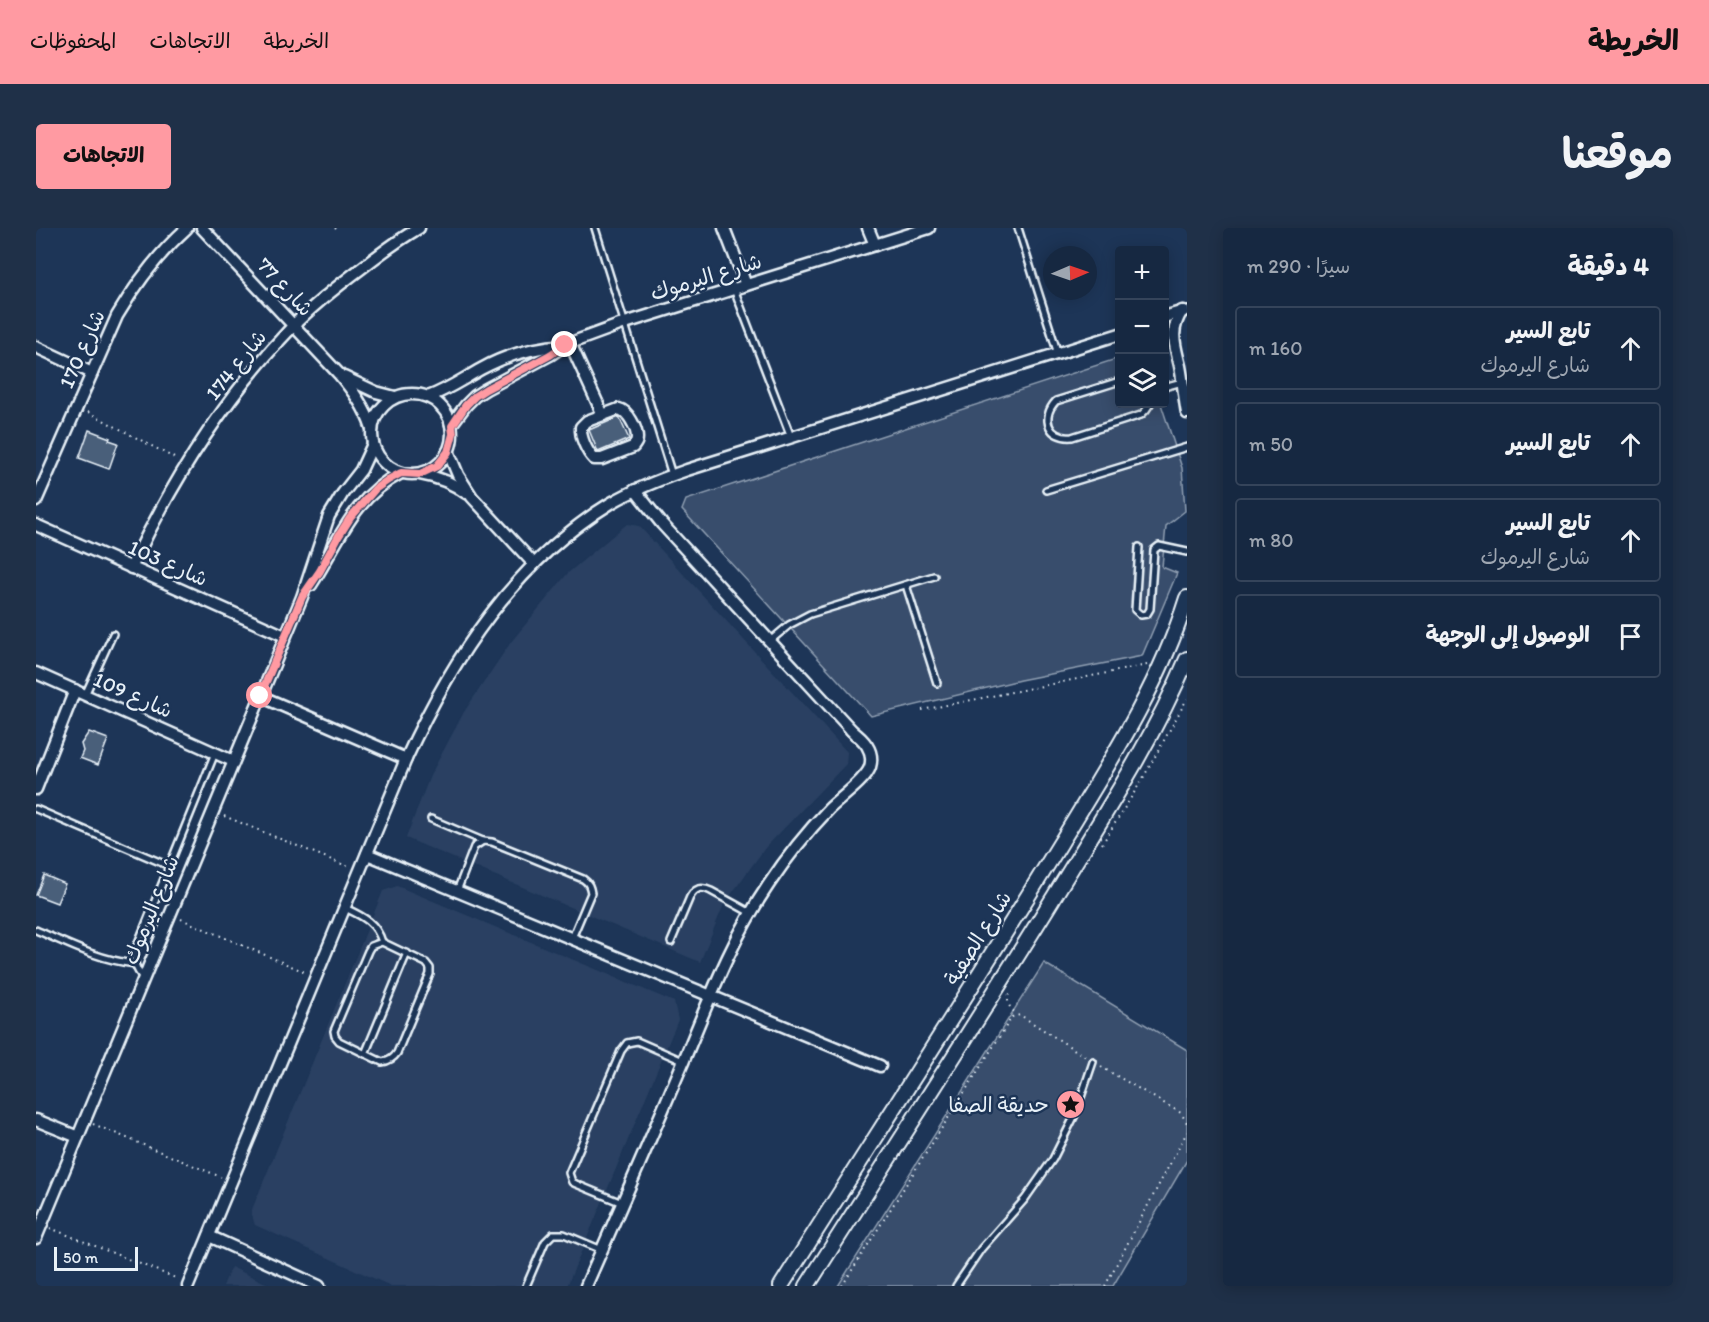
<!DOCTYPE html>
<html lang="ar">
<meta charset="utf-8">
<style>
:root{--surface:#162841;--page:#1f3048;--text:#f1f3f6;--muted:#9ea6b1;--line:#35445a;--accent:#ff9aa2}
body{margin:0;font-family:Itim,"Playpen Sans Arabic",sans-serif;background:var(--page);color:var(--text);direction:rtl}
.controls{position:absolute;right:18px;top:18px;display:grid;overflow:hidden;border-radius:6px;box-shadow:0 3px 15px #0003}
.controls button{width:54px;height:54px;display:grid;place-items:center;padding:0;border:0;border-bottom:2px solid var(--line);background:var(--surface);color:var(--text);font:30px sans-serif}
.compass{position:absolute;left:1007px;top:18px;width:54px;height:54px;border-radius:50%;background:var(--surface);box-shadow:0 3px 15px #0003;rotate:88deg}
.scale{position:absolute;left:18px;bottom:15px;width:84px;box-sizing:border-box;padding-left:6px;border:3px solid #e8f1f8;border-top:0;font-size:16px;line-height:21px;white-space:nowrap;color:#e8f1f8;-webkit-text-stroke:4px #1d3557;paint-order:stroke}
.stop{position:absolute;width:18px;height:18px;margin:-14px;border:4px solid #ff9aa2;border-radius:50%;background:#fff}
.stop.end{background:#ff9aa2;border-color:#fff;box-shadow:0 2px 6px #0008}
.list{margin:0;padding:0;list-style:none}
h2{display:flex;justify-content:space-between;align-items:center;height:78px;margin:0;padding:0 24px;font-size:26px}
h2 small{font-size:20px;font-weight:400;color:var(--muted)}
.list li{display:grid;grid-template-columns:39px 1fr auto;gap:18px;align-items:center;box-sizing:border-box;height:84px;margin:0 12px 12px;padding:0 12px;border:2px solid var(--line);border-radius:6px}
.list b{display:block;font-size:22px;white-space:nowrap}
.list p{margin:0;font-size:20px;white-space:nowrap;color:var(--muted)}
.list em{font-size:20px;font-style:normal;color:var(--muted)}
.icon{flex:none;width:33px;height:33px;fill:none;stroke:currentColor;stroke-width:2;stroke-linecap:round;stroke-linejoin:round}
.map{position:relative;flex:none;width:1151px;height:1058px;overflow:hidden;direction:ltr;border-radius:6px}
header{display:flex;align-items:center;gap:36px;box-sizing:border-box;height:84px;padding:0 30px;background:var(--accent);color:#111}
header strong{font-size:28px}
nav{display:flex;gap:33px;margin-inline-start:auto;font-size:21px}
.intro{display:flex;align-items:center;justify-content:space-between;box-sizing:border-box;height:144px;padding:0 36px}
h1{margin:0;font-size:42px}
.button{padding:15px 27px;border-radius:6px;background:var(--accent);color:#111;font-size:21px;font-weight:700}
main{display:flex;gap:36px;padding:0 36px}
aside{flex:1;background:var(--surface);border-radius:6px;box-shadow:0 3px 15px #0003}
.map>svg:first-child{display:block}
.built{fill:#2a4162}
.green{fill:#374d6c;stroke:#909fb2;stroke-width:1.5}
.building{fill:#495e7a;stroke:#e8f1f8;stroke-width:1.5}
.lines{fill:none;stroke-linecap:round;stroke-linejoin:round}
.service-casing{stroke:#e8f1f8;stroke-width:10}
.minor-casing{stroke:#e8f1f8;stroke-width:15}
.secondary-casing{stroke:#e8f1f8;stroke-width:18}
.path{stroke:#e8f1f8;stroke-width:2;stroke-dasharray:1.5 4.5;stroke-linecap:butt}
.service{stroke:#1d3557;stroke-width:5}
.minor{stroke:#1d3557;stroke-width:10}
.secondary{stroke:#1d3557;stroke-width:14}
.route{stroke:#ff9aa2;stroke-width:8}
.labels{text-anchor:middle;stroke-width:5;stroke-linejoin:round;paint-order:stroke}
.street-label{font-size:21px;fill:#e8f1f8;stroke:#1d3557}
.poi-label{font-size:21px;fill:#e8f1f8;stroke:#1d3557;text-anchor:end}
</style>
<header>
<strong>الخريطة</strong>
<nav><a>الخريطة</a><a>الاتجاهات</a><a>المحفوظات</a></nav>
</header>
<div class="intro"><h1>موقعنا</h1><a class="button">الاتجاهات</a></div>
<main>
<aside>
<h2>4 دقيقة<small>سيرًا · 290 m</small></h2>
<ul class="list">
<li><svg class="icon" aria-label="ahead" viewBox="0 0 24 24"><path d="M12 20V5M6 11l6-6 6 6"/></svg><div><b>تابع السير</b><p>شارع اليرموك</p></div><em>160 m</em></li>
<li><svg class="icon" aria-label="ahead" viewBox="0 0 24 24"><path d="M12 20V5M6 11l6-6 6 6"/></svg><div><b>تابع السير</b></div><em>50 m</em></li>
<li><svg class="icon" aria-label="ahead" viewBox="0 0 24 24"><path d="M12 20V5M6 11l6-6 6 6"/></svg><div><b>تابع السير</b><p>شارع اليرموك</p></div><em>80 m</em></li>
<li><svg class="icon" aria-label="arrive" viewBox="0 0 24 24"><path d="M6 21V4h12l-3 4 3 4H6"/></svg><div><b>الوصول إلى الوجهة</b></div></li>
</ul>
</aside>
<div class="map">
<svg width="1151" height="1058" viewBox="0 0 1151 1058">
<rect width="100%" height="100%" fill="#1d3557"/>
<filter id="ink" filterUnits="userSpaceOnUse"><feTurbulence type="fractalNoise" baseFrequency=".0167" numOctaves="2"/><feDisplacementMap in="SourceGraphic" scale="12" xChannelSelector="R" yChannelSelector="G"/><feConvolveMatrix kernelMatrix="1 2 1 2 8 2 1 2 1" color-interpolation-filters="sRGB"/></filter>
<g filter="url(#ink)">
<g class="built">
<polygon points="591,296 603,298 811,524 810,536 729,620 688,676 664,734 370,610 394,548 428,484 475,414 532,345"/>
<polygon points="361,658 638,774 642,792 531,1058 355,1058 219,997 215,984 347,663"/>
<polygon points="195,1039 236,1058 187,1058"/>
</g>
<g class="green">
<polygon points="1083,130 1084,176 1125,176 1146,240 1149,283 1130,298 1126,339 1141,345 1106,428 984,452 835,488 646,282 650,272"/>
<polygon points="1008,735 1151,822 1151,932 1077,1058 802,1058"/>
</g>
<g class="building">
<polygon points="583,189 593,211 562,224 553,202"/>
<polygon points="53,202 74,210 73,212 82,215 73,241 43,230"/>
<polygon points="53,504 72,511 62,537 44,530 47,523 45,516"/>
<polygon points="8,647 29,656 21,675 0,667"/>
</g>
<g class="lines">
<defs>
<g id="service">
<polyline points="559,0 636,247"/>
<polyline points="982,0 1022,126"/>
<polyline points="698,61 755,209"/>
<path d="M1084 153 1020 173C1004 190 1013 211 1036 209L1105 187 1110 182 1114 176"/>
<polyline points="1128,159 1146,154"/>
<polyline points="1010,262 1151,219"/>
<polyline points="1103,319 1099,382 1105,387 1111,386 1114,381 1118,322 1123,318 1151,324"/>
<polyline points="870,357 901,455"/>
<polyline points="734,413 753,397 774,386 898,348"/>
<polyline points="49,467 77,406"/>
<polyline points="0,581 133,638"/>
<polyline points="395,591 447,613"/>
<path d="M421 663 438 619 447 613 456 614 547 651C553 655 554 659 555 665L536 710"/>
<path d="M309 680C326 688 340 694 346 714"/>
<path d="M0 702C32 716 63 732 99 736"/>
<path d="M346 714 390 735 394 740V746L361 825C357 831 353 833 346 834L303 813 299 808 298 803 332 723 335 718Z"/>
<path d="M635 714 654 669C659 660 665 658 675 663L715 685"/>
<path d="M108 751C99 741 97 733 100 720L179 525"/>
<polyline points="329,826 371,725"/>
<polyline points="586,975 540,956 536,954 533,945 585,823 591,815 601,813 647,833"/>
<polyline points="490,1058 509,1014 517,1006 528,1006 566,1022"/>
<polyline points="920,1058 945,1021 989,971 1017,931 1039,887 1057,834"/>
</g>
<g id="minor">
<path d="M166 0 303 146C317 163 329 179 336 201"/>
<polyline points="688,0 710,57"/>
<polyline points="832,0 839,17"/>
<path d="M1146 83C1133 103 1139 117 1144 138 1147 153 1148 170 1151 185"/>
<polyline points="1128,89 1148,83"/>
<polyline points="534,115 567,187"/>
<polyline points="0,119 56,145"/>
<polyline points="308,149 340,164 359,169"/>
<circle cx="376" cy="206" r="40"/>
<path d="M392 169C411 162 427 151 445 141 472 126 499 119 529 117"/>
<path d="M583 181C592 183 601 200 601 210 601 214 600 215 597 219L566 231H558C551 224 544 209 545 199L551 193Z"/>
<polyline points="415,197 430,177 439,168 450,161 514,127 529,117 589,95 893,0"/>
<polyline points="412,223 422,247 436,269 498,336"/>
<path d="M384 246C401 249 416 254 430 265"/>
<polyline points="599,262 626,296 820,507"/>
<path d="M0 273 81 88C101 54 122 26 151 0"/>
<polyline points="0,297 249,408"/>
<path d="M95 340C137 251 189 169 257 98 278 76 303 57 327 39 345 25 364 11 383 0"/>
<path d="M275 357C303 314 316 270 365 245"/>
<polyline points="0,445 197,533"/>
<polyline points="224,468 370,531"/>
<polyline points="0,561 39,462"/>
<polyline points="331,626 844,838"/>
<polyline points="0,892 42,909"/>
<polyline points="173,1008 283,1058"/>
<polyline points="0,1010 266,369 293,288 307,265 325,242 337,216"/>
<path d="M152 1058 370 531C416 430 479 334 575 275 599 261 625 251 651 242L1084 106"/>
<path d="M550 1058C583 983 616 908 648 832 673 772 696 710 733 656 751 629 771 604 793 581 803 571 830 552 834 539 839 522 827 511 815 502"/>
</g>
<g id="secondary">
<path d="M745 1058C838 911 933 765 1024 616 1072 537 1123 459 1151 370"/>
<path d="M771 1058C853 929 936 802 1016 672 1064 593 1115 516 1151 431"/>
</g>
</defs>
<use href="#service" class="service-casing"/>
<use href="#minor" class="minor-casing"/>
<use href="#secondary" class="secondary-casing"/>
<g class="path">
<polyline points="299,0 300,1"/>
<polyline points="52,184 142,232"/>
<polyline points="886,482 1111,437"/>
<polyline points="188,588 313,639"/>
<polyline points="1066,616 1106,552 1151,471"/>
<polyline points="145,691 269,744"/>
<path d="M973 766C970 775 974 781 981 786"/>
<polyline points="1065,839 1145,885 1151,895"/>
<polyline points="57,896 185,949"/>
<polyline points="14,1000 142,1051"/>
<polyline points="806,1058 976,789 984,787 1050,829"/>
<polyline points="1069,1058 1151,904"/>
</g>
<use href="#service" class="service"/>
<use href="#minor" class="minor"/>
<use href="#secondary" class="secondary"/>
</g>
</g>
<g class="lines" filter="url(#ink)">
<polyline class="route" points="224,468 266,369 284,343 302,309 314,290 339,261 352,252 365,245 384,246 401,238 412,224 417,206 416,198 430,177 439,168 450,161 514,127 529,117"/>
</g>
<defs>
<symbol id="sight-disc" viewBox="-11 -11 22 22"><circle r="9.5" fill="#ff9aa2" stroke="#1d3557"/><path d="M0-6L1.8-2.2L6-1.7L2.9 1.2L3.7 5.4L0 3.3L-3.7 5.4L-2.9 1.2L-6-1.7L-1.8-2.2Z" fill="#111"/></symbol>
</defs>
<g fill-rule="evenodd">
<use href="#sight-disc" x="1018" y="860" width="33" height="33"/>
</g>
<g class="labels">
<g class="street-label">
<text transform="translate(670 49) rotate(-17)" y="7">شارع اليرموك</text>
<text transform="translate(249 59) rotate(47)" y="7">شارع 77</text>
<text transform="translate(46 121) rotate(-66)" y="7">شارع 170</text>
<text transform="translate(200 137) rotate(-51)" y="7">شارع 174</text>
<text transform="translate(132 335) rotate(24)" y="7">شارع 103</text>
<text transform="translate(97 467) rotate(24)" y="7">شارع 109</text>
<text transform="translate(115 682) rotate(-68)" y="7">شارع اليرموك</text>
<text transform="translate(942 710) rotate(-58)" y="7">شارع الصفية</text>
</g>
<g class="poi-label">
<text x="1013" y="884">حديقة الصفا</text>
</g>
</g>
</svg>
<div class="controls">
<button>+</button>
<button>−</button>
<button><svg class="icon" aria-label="layers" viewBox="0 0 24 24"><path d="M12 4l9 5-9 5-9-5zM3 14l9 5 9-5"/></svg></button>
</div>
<svg class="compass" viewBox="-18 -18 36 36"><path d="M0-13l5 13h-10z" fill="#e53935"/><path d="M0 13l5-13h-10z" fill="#9ea6b1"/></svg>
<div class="scale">50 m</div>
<div class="stop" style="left:224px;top:468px"></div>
<div class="stop end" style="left:529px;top:117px"></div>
</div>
</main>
